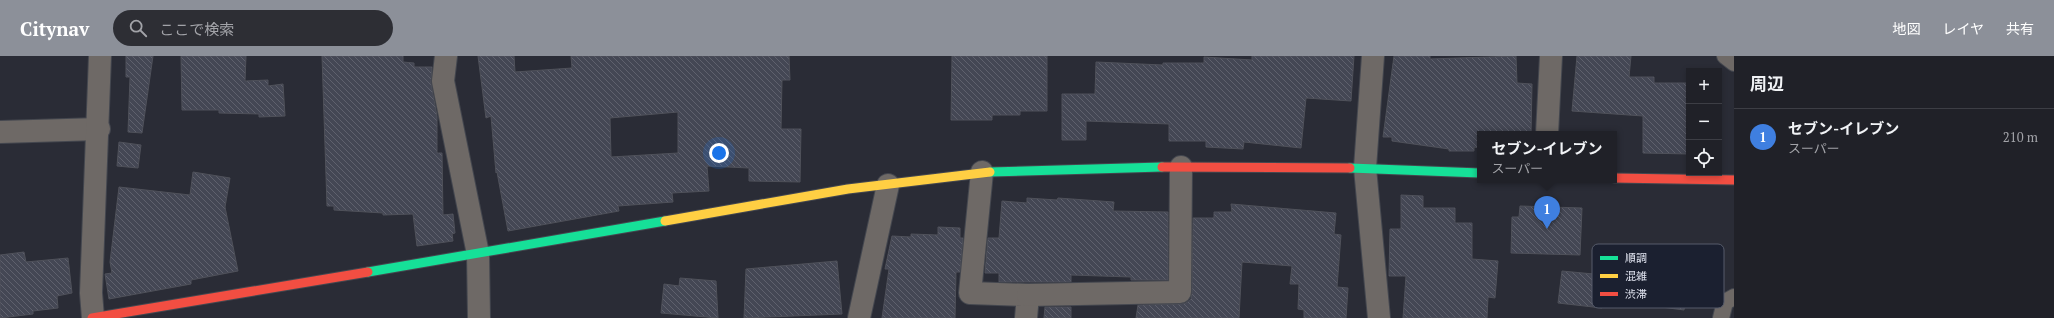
<!DOCTYPE html>
<html lang="ja">
<meta charset="utf-8">
<style>
:root{--surface:#202128;--page:#2d2e34;--text:#f1f3f6;--muted:#a2a3a8;--line:#3d3e45;--accent:#8c9099}
body{margin:0;font-family:"PT Serif","Noto Sans JP",serif;background:var(--page);color:var(--text)}
.controls{position:absolute;right:12px;top:12px;display:grid;overflow:hidden;border-radius:0px;box-shadow:0 2px 6px #0003}
.controls button{width:36px;height:36px;display:grid;place-items:center;padding:0;border:0;border-bottom:1px solid var(--line);background:var(--surface);color:var(--text);font:20px sans-serif}
.you{position:absolute;left:719px;top:97px;width:14px;height:14px;margin:-10px;border:3px solid #fff;border-radius:50%;background:#1a73e8;box-shadow:0 0 0 6px #1a73e833}
.badge{display:grid;place-items:center;width:26px;height:26px;border-radius:50%;background:var(--accent);color:#fff;font-size:13px;font-weight:700}
.pin{position:absolute;translate:-50% -33px;filter:drop-shadow(0 1px 2px #0008)}
.pin::after{content:'';position:absolute;top:21px;width:14px;height:12px;background:inherit;clip-path:polygon(0 0,100% 0,50% 100%)}
.popup{position:absolute;left:1477px;top:75px;width:140px;height:52px;box-sizing:border-box;display:grid;place-content:center;border-radius:0px;background:var(--surface);filter:drop-shadow(0 1px 3px #0005);font-size:13px;white-space:nowrap;color:var(--muted)}
.popup b{font-size:15px;color:var(--text)}
.popup::after{content:'';position:absolute;left:50%;top:100%;margin-left:-8px;border:8px solid transparent;border-top-color:var(--surface)}
.list{margin:0;padding:0;list-style:none}
h2{display:flex;justify-content:space-between;align-items:center;height:52px;margin:0;padding:0 16px;font-size:17px}
h2 small{font-size:13px;font-weight:400;color:var(--muted)}
.list li{display:grid;grid-template-columns:26px 1fr auto;gap:12px;align-items:center;box-sizing:border-box;height:56px;padding:0 16px;border-top:1px solid var(--line)}
.list b{display:block;font-size:15px;white-space:nowrap}
.list p{margin:0;font-size:13px;white-space:nowrap;color:var(--muted)}
.list em{font-size:13px;font-style:normal;color:var(--muted)}
.icon{flex:none;width:22px;height:22px;fill:none;stroke:currentColor;stroke-width:2;stroke-linecap:round;stroke-linejoin:round}
.map{position:relative;flex:none;width:1734px;height:262px;overflow:hidden}
header{display:flex;align-items:center;gap:24px;box-sizing:border-box;height:56px;padding:0 20px;background:var(--accent);color:#fff}
header strong{font-size:19px}
nav{display:flex;gap:22px;margin-inline-start:auto;font-size:14px}
.search{width:280px;height:36px;background:var(--page);display:flex;align-items:center;gap:10px;box-sizing:border-box;padding:0 14px;border-radius:22px;color:var(--muted);font-size:15px}
main{display:flex}
aside{flex:1;background:var(--surface)}
.map>svg:first-child{display:block}
.building{fill:url(#building-back-hatch);stroke:#4f515a;fill-rule:evenodd}
.lines{fill:none;stroke-linecap:round;stroke-linejoin:round}
.lane-casing{stroke:#44474f;stroke-width:18}
.street-casing{stroke:#44474f;stroke-width:24}
.fast-casing{stroke:#44474f;stroke-width:11}
.slow-casing{stroke:#44474f;stroke-width:11}
.jam-casing{stroke:#44474f;stroke-width:11}
.lane{stroke:#6e6966;stroke-width:16}
.street{stroke:#6e6966;stroke-width:22}
.fast{stroke:#16e098;stroke-width:9}
.slow{stroke:#ffcf43;stroke-width:9}
.jam{stroke:#f24e42;stroke-width:9}
.key{fill:#1b2030;stroke:#565b6a;stroke-width:1}
.key-label{font-size:11px;fill:#e1e4f0}
</style>
<header>
<strong>Citynav</strong>
<div class="search"><svg class="icon" aria-label="search" viewBox="0 0 24 24"><circle cx="10" cy="10" r="6"/><path d="M15 15l6 6"/></svg>ここで検索</div>
<nav><a>地図</a><a>レイヤ</a><a>共有</a></nav>
</header>
<main>
<div class="map">
<svg width="1734" height="262" viewBox="0 0 1734 262">
<defs>
<pattern id="building-back-hatch" width="6" height="6" patternUnits="userSpaceOnUse"><rect width="6" height="6" fill="#444754"/><path d="M-1 5l2 2M0 0l6 6M5-1l2 2" fill="none" stroke="#5f616d"/></pattern>
</defs>
<rect width="100%" height="100%" fill="#2a2c36"/>
<g class="building">
<polygon points="126,0 153,0 142,77 128,76 130,21 126,21"/>
<polygon points="181,0 246,0 245,25 268,24 268,30 283,28 285,60 259,61 259,58 219,57 219,54 182,54"/>
<polygon points="322,0 403,0 403,6 414,7 414,11 432,11 431,27 437,60 437,97 442,97 443,159 453,158 455,177 452,178 453,185 417,190 413,158 383,159 383,157 334,154 334,150 327,150"/>
<path d="M478 0H514L515 16 572 12 571 0H789L790 24H782L781 73H801L800 126 749 125V112L707 110 709 135 672 137 673 146 618 150 619 155 508 175 497 116 496 117 491 60 486 62ZM678 56V97L611 101 610 62Z"/>
<polygon points="952,0 1047,0 1047,55 1020,55 1020,59 992,59 992,64 951,64"/>
<polygon points="1252,0 1354,0 1351,45 1306,42 1301,92 1244,86 1243,93 1206,91 1206,85 1169,85 1169,68 1086,65 1086,84 1062,84 1062,38 1095,38 1096,6 1163,9 1163,7 1204,7 1204,1 1252,4"/>
<polygon points="1394,0 1430,0 1430,3 1516,0 1517,27 1532,28 1531,78 1480,78 1480,92 1474,91 1474,95 1449,95 1449,93 1392,85 1392,81 1383,81"/>
<polygon points="1577,0 1631,0 1629,21 1654,21 1654,27 1689,27 1689,98 1643,97 1643,60 1572,55"/>
<polygon points="119,86 141,89 138,112 117,110"/>
<polygon points="193,116 230,122 225,151 238,215 191,224 191,228 109,243 105,218 112,217 110,206 119,131 190,139"/>
<polygon points="1401,139 1423,140 1423,152 1455,152 1455,167 1472,167 1472,203 1498,205 1495,242 1488,241 1487,262 1403,262 1406,220 1389,220 1390,173 1401,173"/>
<polygon points="1027,142 1057,144 1058,142 1114,146 1113,155 1168,156 1168,224 1131,224 1131,221 1071,219 1071,226 999,226 999,217 985,217 988,182 999,182 1002,145 1027,147"/>
<polygon points="1231,148 1336,157 1334,178 1341,179 1337,231 1348,232 1346,262 1304,262 1304,254 1298,253 1299,228 1290,228 1292,210 1242,206 1239,262 1136,262 1138,249 1180,248 1186,247 1191,243 1192,236 1193,162 1214,162 1214,156 1232,156"/>
<polygon points="1520,150 1582,152 1580,199 1511,197 1512,161 1519,161"/>
<polygon points="938,171 960,172 960,182 963,182 960,216 956,216 955,262 882,262 889,213 885,213 892,180 911,181 911,178 938,179"/>
<polygon points="24,196 26,206 68,202 72,237 57,240 58,252 33,255 33,258 0,262 0,199"/>
<polygon points="837,205 842,258 744,262 746,213"/>
<polygon points="1562,215 1688,227 1684,254 1646,249 1646,251 1602,247 1602,252 1558,247"/>
<polygon points="680,222 716,225 718,262 661,257 664,228 679,230"/>
<polygon points="1045,251 1071,251 1071,262 1044,262"/>
</g>
<g class="lines">
<defs>
<g id="lane">
<polyline points="1725,0 1734,7"/>
<polyline points="1721,262 1725,246 1734,241"/>
</g>
<g id="street">
<polyline points="446,0 443,25 478,198 479,262"/>
<polyline points="1373,0 1365,112 1379,262"/>
<polyline points="0,76 99,73"/>
<polyline points="1547,78 1551,0"/>
<polyline points="982,116 970,237 1028,239 1026,262"/>
<polyline points="1028,239 1180,236 1181,111"/>
<polyline points="93,262 91,237 100,0"/>
<polyline points="859,262 888,129"/>
</g>
<g id="fast">
<polyline points="1350,112 1480,117"/>
<polyline points="990,116 1162,111"/>
<polyline points="368,216 665,165"/>
</g>
<polyline id="slow" points="665,165 848,133 990,116"/>
<g id="jam">
<polyline points="1162,111 1350,112"/>
<polyline points="1614,122 1734,124"/>
<polyline points="92,262 368,216"/>
</g>
</defs>
<use href="#lane" class="lane-casing"/>
<use href="#street" class="street-casing"/>
<use href="#fast" class="fast-casing"/>
<use href="#slow" class="slow-casing"/>
<use href="#jam" class="jam-casing"/>
<use href="#lane" class="lane"/>
<use href="#street" class="street"/>
<use href="#fast" class="fast"/>
<use href="#slow" class="slow"/>
<use href="#jam" class="jam"/>
</g>
<rect x="1592" y="188" width="132" height="64" rx="6" class="key"/>
<rect x="1600" y="200" width="18" height="4" fill="#16e098"/>
<rect x="1600" y="218" width="18" height="4" fill="#ffcf43"/>
<rect x="1600" y="236" width="18" height="4" fill="#f24e42"/>
<g class="key-label">
<text x="1625" y="206">順調</text>
<text x="1625" y="224">混雑</text>
<text x="1625" y="242">渋滞</text>
</g>
</svg>
<div class="controls">
<button>+</button>
<button>−</button>
<button><svg class="icon" aria-label="locate" viewBox="0 0 24 24"><circle cx="12" cy="12" r="6"/><path d="M12 2v4M12 18v4M2 12h4M18 12h4"/></svg></button>
</div>
<div class="you"></div>
<div class="pin badge" style="left:1547px;top:173px;background:#3f7fe0">1</div>
<div class="popup"><b>セブン-イレブン</b>スーパー</div>
</div>
<aside>
<h2>周辺<small></small></h2>
<ul class="list">
<li><span class="badge" style="background:#3f7fe0">1</span><div><b>セブン-イレブン</b><p>スーパー</p></div><em>210 m</em></li>
</ul>
</aside>
</main>
